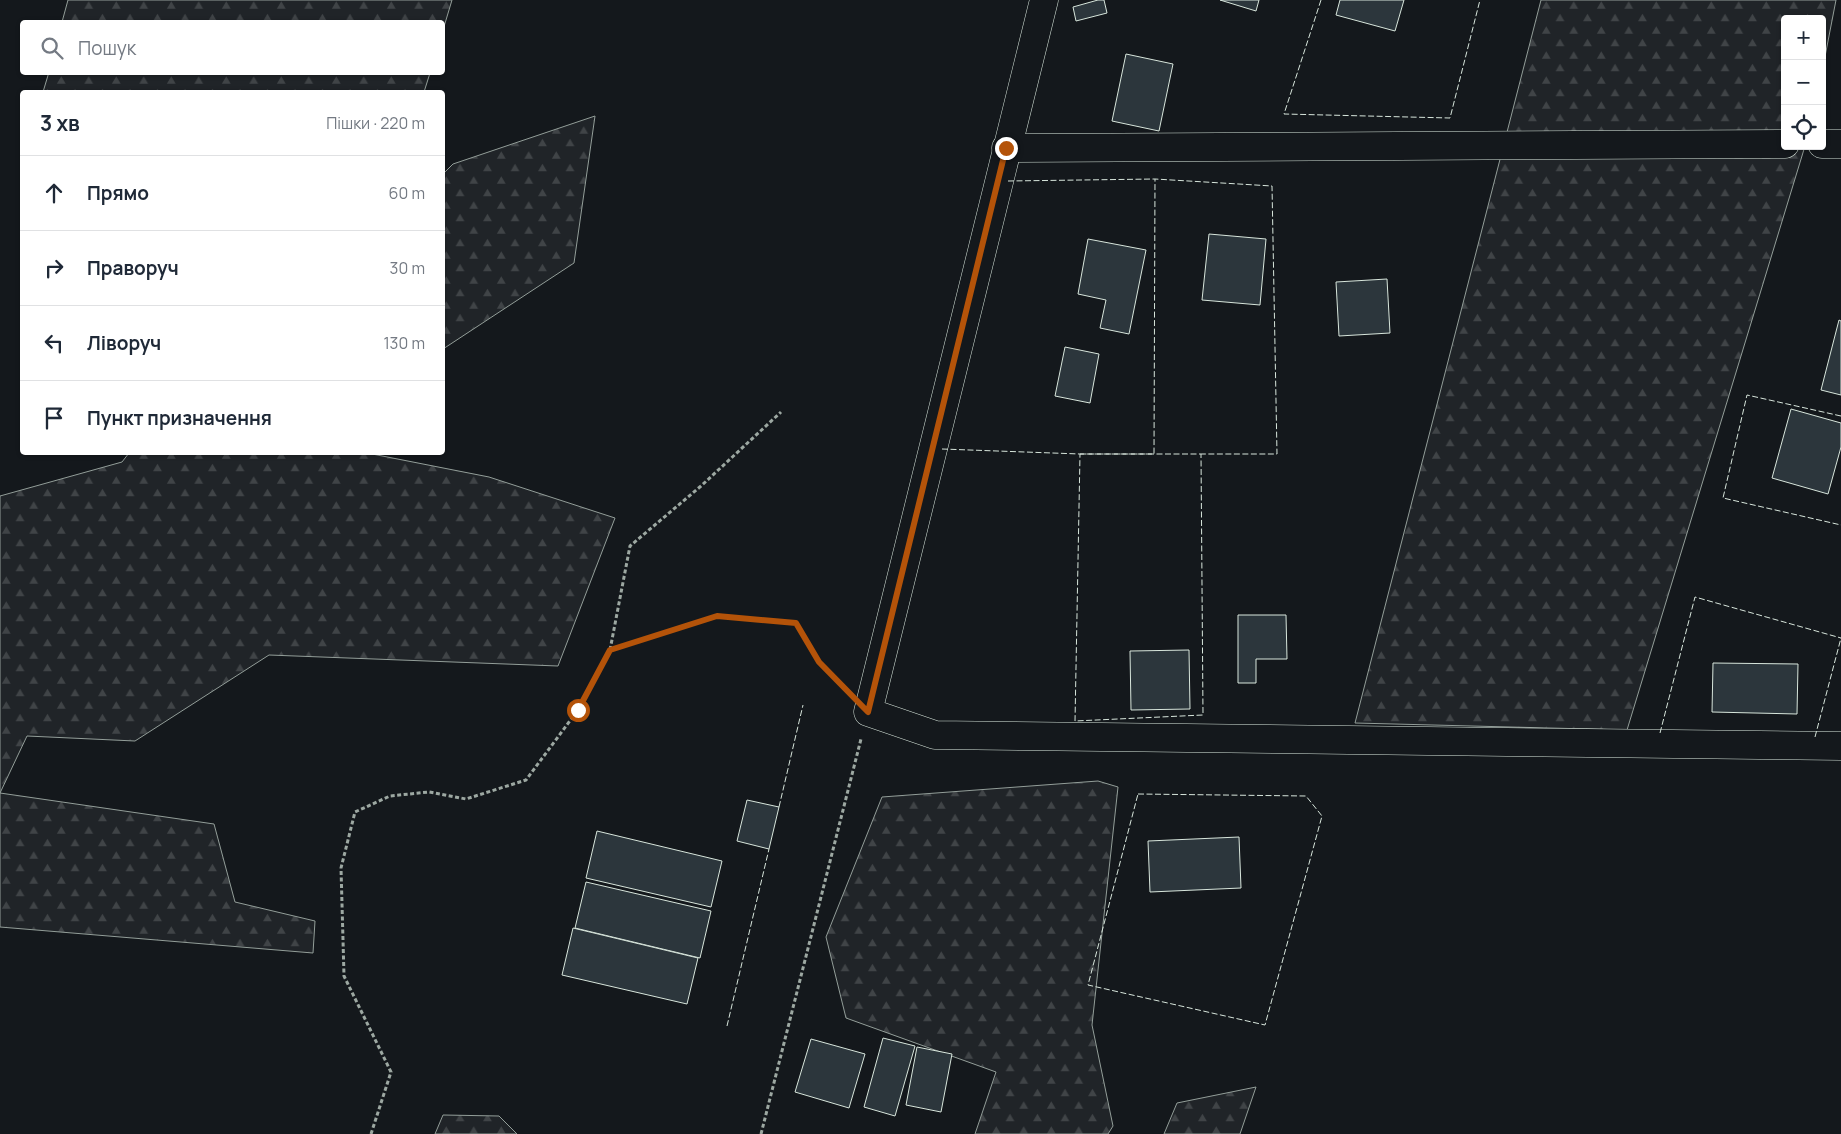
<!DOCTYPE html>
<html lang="uk">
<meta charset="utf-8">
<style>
:root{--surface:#fff;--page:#f2f2f3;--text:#1f2937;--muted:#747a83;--line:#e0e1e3}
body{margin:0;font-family:Manrope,sans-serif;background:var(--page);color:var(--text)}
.controls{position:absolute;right:15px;top:15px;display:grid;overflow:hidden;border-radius:5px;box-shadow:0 1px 4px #0004}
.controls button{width:45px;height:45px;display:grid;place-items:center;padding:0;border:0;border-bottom:1px solid var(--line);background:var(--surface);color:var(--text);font:25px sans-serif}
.stop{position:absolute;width:15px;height:15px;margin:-11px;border:4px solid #b45309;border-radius:50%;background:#fff}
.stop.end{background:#b45309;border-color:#fff;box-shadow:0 1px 5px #0008}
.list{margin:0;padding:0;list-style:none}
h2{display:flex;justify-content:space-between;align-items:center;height:65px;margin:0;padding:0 20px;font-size:21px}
h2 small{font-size:16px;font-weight:400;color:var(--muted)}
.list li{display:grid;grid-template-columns:32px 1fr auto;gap:15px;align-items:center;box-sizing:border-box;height:75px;padding:0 20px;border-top:1px solid var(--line)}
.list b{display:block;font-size:19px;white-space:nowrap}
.list em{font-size:16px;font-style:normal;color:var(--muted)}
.icon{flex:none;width:28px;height:28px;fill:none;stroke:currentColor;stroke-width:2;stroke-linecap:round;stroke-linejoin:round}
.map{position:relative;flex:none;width:1841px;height:1134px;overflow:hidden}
.search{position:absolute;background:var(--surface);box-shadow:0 1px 4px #0004;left:20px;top:20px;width:425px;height:55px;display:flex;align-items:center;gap:12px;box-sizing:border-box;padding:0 18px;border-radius:5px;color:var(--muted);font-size:19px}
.panel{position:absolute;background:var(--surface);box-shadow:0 1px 4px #0004;left:20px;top:90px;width:425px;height:365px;border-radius:5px}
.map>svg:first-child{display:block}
.forest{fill:url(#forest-firs);stroke:#939e99}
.building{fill:#2c363c;stroke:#d8e6dc}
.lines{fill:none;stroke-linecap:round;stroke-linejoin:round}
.street-casing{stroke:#d8e6dc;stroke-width:29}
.path{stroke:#9da8a2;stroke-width:3;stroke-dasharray:4 2.5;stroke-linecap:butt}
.street{stroke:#14181c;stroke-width:28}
.fence{stroke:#d8e6dc;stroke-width:1;stroke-dasharray:6 2.5;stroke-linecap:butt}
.route{stroke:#b45309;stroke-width:6}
</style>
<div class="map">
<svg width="1841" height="1134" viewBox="0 0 1841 1134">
<defs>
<pattern id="forest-firs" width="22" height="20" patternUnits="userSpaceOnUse" patternTransform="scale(1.25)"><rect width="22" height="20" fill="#202428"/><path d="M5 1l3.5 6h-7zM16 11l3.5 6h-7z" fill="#404447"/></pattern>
</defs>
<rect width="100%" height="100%" fill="#14181c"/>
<g class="forest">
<polygon points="68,0 452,0 443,30 442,22 62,22"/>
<polygon points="1541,0 1836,0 1822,72 1822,19 1785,19 1785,146 1805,146 1627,730 1355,723"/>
<polygon points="49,72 430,72 430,73 424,92 43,92"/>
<polygon points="595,116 574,263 443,349 443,174 453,164"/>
<polygon points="362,452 489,477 615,518 558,666 269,655 135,741 27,736 0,793 214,824 235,902 315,921 313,953 0,927 0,496 122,462 129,453"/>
<polygon points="1098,781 1118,787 1092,1025 1113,1126 1108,1134 975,1134 996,1072 846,1018 826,937 882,797"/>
<polygon points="1256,1087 1240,1134 1164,1134 1177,1103"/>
<polygon points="443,1115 499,1116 517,1134 435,1134"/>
</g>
<g class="building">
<polygon points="1098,0 1104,0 1107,13 1076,21 1073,7"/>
<polygon points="1220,0 1259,0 1256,11"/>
<polygon points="1340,0 1404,0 1395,31 1336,15"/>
<polygon points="1126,54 1173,64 1159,131 1112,121"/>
<polygon points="1209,234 1266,239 1260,305 1202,300"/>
<polygon points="1088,239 1146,250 1129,334 1100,328 1106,300 1078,294"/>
<polygon points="1387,279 1390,333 1339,336 1336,282"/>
<polygon points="1839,320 1841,321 1841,395 1821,390"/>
<polygon points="1065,347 1099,354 1090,403 1055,396"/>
<polygon points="1791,409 1841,423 1841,447 1828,494 1772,478"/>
<polygon points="1238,615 1286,615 1287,659 1256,659 1256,683 1238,683"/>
<polygon points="1189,650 1190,709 1131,710 1130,651"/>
<polygon points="1713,663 1798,664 1797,714 1712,712"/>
<polygon points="747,800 779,807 769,849 737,841"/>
<polygon points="597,831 722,861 711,907 586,878"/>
<polygon points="1239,837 1241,888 1150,892 1148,841"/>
<polygon points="586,882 711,911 700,958 575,928"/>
<polygon points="573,928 698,958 687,1004 562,975"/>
<polygon points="883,1038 915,1046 895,1116 864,1107"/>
<polygon points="811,1039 865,1054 849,1108 795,1092"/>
<polygon points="917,1047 952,1054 941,1112 906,1105"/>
</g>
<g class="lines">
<defs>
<g id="street">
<polyline points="1044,0 868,712 935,735 1841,746"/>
<polyline points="1822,144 1841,144"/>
<polyline points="1006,148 1785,144"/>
</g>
</defs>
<use href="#street" class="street-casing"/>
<g class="path">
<polyline points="610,650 630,546 701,486 781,412"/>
<polyline points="371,1134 391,1072 344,976 341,868 355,812 390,796 429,792 466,799 526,780 578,710 610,650 717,616 796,623 819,662 843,687"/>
<polyline points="761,1134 861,739"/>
</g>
<use href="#street" class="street"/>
<g class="fence">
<polyline points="1321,0 1284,114 1450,118 1480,0"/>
<polyline points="1008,181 1155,179"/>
<polyline points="1841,416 1747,395 1723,498 1841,525"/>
<polyline points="942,449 1080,454 1154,454 1155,179 1272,186 1277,454 1201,454"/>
<polygon points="1080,454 1201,454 1203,715 1075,721"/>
<polyline points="1660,733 1695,597 1841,638"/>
<polyline points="1815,737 1841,638"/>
<polygon points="1138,794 1306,796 1322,816 1265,1025 1088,985"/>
<polyline points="779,807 803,705"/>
<polyline points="727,1026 769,849"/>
</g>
</g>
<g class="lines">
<polyline class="route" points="578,710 610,650 717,616 796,623 819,662 868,712 1006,148"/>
</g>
</svg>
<div class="controls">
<button>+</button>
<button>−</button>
<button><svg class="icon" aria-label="locate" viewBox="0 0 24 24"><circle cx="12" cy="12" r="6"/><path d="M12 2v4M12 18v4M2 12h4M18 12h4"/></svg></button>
</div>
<div class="stop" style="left:578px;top:710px"></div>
<div class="stop end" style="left:1006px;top:148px"></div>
<div class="search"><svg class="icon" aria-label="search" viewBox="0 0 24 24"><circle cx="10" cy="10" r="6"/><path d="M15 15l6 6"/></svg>Пошук</div>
<section class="panel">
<h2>3 хв<small>Пішки · 220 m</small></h2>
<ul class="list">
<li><svg class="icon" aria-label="ahead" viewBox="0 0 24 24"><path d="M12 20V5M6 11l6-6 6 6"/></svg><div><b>Прямо</b></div><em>60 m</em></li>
<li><svg class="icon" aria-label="right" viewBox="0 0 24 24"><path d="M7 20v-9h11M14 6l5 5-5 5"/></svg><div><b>Праворуч</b></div><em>30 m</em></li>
<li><svg class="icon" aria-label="left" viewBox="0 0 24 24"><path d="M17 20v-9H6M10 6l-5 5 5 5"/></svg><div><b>Ліворуч</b></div><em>130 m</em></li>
<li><svg class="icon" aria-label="arrive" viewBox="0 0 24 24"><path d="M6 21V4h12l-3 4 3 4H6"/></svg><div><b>Пункт призначення</b></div></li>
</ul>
</section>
</div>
